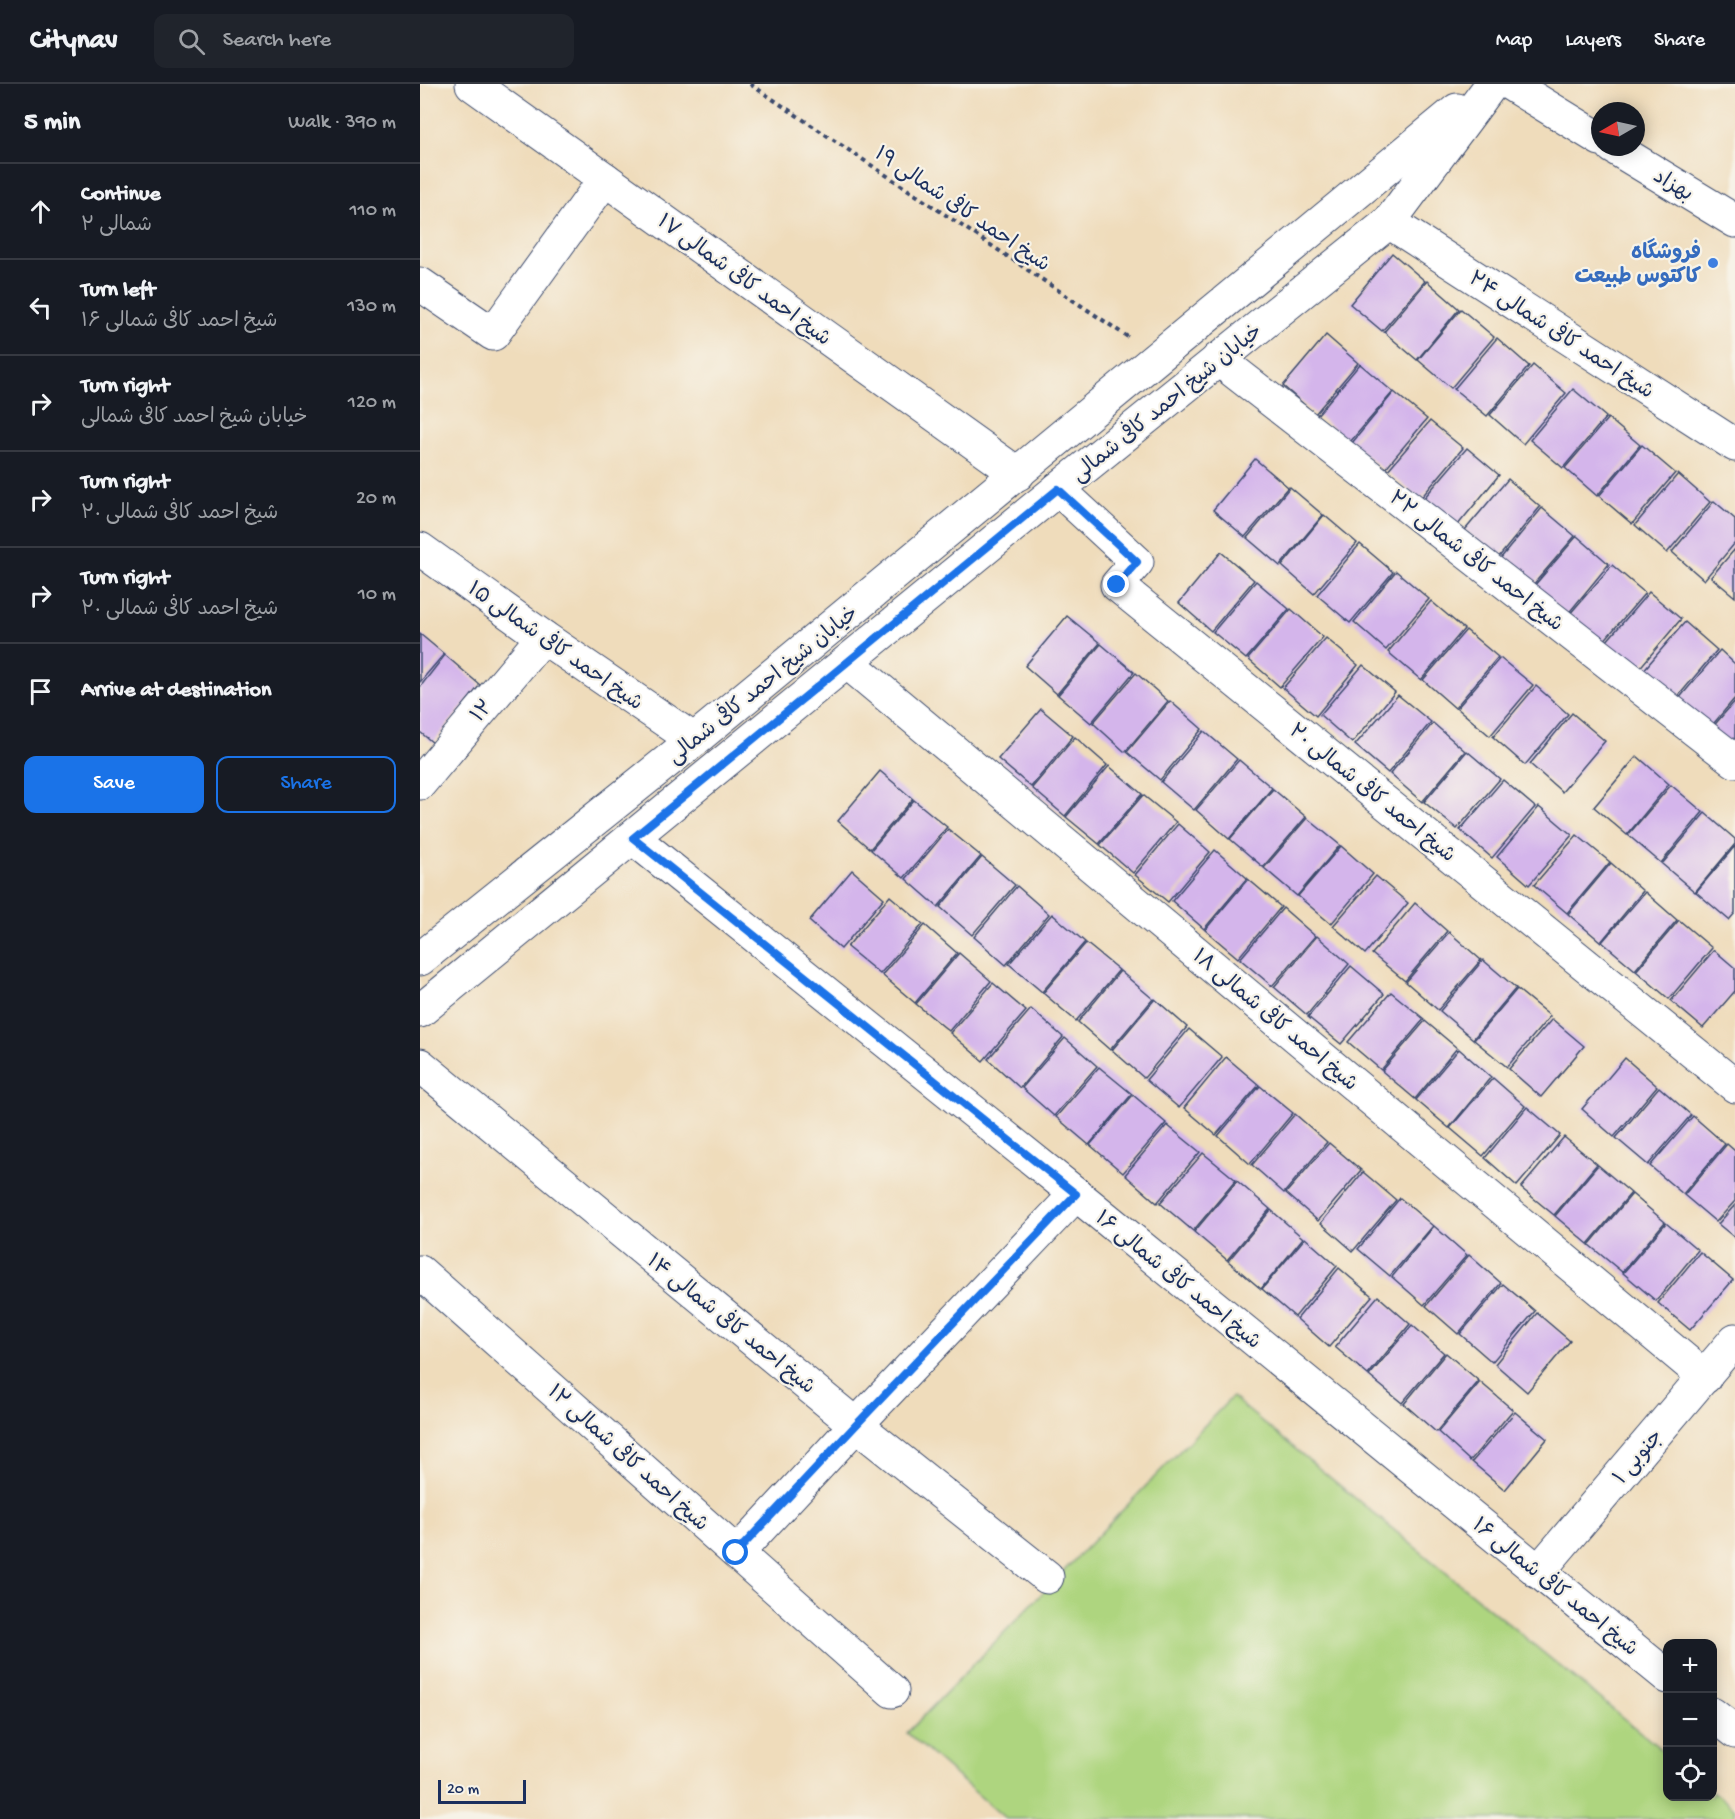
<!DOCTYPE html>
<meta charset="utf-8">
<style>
:root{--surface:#171b24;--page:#20242c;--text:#f1f3f6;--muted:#9ea1a6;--line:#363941;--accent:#1a73e8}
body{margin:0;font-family:"Gochi Hand","Playpen Sans Arabic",sans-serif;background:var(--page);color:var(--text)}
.controls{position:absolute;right:18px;bottom:18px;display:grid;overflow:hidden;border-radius:12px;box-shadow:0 3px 15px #0003}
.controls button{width:54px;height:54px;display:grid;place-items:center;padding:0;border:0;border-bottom:2px solid var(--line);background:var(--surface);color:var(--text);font:30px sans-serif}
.compass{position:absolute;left:1171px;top:18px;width:54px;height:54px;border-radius:50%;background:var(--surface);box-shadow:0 3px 15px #0003;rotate:261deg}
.scale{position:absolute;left:18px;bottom:15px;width:88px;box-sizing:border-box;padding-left:6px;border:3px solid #1b2f5e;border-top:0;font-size:16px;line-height:21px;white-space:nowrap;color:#1b2f5e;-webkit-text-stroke:4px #f7f3e8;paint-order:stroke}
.stop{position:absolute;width:18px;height:18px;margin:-14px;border:4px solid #1a73e8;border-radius:50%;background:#fff}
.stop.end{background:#1a73e8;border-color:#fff;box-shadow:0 2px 6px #0008}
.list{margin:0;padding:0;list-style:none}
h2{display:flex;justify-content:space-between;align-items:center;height:78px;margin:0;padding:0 24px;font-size:26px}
h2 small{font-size:20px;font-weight:400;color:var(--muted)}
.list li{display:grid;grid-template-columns:39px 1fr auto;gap:18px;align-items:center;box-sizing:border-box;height:96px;padding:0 24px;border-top:2px solid var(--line)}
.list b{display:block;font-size:22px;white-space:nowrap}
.list p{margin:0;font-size:20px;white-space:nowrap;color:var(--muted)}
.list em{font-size:20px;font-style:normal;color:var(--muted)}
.actions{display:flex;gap:12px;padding:18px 24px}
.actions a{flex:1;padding:14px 0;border:2px solid var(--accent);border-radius:12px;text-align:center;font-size:21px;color:var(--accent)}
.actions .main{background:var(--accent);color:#fff}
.icon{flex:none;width:33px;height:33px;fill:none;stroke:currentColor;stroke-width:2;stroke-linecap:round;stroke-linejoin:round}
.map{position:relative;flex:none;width:1315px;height:1735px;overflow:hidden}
header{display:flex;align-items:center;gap:36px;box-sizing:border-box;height:84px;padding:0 30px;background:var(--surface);border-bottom:2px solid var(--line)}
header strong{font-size:28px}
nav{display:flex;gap:33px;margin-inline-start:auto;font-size:21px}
.search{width:420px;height:54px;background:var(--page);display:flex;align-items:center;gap:15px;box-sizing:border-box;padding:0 21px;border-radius:12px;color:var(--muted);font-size:22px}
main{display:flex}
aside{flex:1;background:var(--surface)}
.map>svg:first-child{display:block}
.pitch{fill:#aed57f;stroke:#64826e;stroke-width:1.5}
.building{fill:#d4b5eb}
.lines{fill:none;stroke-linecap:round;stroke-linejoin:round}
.minor-casing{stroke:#3b496c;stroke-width:35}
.path{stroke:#3b496c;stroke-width:4;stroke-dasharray:4.5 4.5;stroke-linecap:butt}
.minor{stroke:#fff;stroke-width:33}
.route{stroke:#1a73e8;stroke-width:8}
.shop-dot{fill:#3f7fe0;stroke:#f7f3e8;stroke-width:2}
.labels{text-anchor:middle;stroke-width:4.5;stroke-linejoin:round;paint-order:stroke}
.street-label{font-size:21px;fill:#1b2f5e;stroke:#f7f3e8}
.shop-label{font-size:21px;font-weight:bold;fill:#366cbe;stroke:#f7f3e8;text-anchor:end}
</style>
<header>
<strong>Citynav</strong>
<div class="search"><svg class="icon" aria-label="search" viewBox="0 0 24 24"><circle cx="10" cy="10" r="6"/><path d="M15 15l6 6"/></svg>Search here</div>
<nav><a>Map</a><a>Layers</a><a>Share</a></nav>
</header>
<main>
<aside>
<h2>5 min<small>Walk · 390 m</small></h2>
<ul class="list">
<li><svg class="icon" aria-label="ahead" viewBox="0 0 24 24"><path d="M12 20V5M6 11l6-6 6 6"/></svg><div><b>Continue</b><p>۲ شمالی</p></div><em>110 m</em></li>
<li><svg class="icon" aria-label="left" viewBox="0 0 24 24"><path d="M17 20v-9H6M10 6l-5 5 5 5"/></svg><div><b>Turn left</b><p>شیخ احمد کافی شمالی ۱۶</p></div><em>130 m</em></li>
<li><svg class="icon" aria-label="right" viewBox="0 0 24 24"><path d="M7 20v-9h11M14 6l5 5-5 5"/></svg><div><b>Turn right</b><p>خیابان شیخ احمد کافی شمالی</p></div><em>120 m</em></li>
<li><svg class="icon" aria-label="right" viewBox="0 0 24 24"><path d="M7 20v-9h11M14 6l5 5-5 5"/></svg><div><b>Turn right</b><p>شیخ احمد کافی شمالی ۲۰</p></div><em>20 m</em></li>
<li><svg class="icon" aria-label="right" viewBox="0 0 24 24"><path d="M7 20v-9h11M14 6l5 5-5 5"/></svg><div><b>Turn right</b><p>شیخ احمد کافی شمالی ۲۰</p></div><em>10 m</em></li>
<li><svg class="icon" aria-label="arrive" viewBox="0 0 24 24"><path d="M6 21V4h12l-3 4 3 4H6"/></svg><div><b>Arrive at destination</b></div></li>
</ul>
<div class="actions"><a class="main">Save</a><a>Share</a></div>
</aside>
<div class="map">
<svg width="1315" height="1735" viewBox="0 0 1315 1735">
<rect width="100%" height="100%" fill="#f7f3e8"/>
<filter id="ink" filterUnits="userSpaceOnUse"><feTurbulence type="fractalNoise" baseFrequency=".0167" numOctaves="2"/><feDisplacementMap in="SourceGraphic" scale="12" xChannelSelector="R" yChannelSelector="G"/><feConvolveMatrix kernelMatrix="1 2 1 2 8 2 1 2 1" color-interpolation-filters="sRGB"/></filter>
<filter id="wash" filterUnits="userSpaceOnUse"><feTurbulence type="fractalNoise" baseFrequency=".008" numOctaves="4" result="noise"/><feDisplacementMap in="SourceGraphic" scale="24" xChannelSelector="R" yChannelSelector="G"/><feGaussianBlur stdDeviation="1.35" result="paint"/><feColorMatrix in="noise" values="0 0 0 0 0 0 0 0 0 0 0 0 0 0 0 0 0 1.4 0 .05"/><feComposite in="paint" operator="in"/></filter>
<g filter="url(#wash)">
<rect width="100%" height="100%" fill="#efdcbb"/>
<polygon class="pitch" points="812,1313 1247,1670 1248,1712 1292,1712 1293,1707 1315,1725 1315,1735 586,1735 487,1649"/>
<g id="blocks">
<g class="building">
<polygon points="972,169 1005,197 962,247 930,220"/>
<polygon points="1007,197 1039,225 997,276 964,248"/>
<polygon points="1041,225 1074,253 1031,304 998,276"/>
<polygon points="906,251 938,279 895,330 863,302"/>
<polygon points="1077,254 1109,282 1067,332 1034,305"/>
<polygon points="940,280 973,308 930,358 897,331"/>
<polygon points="1113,281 1146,309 1103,360 1070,331"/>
<polygon points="1153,305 1186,333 1143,384 1110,356"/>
<polygon points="974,308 1007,335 964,386 932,359"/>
<polygon points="1188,334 1220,361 1177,412 1145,384"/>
<polygon points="1010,337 1043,364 1000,415 967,387"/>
<polygon points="1222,361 1255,389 1212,440 1179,412"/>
<polygon points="1047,364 1079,391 1037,442 1004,414"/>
<polygon points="835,375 868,403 825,453 793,426"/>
<polygon points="1258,390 1290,418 1247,469 1215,441"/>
<polygon points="1088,395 1120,423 1078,474 1045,446"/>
<polygon points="870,403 903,431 860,482 827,454"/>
<polygon points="1294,417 1315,435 1315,459 1284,496 1252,468"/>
<polygon points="1122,424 1155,452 1112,502 1080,475"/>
<polygon points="904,431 937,459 894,510 862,482"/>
<polygon points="1157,452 1189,480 1147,531 1114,502"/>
<polygon points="940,460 973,488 930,539 897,511"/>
<polygon points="1315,465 1315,513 1291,493"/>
<polygon points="801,468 834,496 791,547 759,519"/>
<polygon points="1192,481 1225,509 1182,559 1149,531"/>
<polygon points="976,487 1009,515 966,566 934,538"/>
<polygon points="836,497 869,525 826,575 793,548"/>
<polygon points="1229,508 1261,535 1218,586 1186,558"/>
<polygon points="1011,517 1044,545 1001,596 968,568"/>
<polygon points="871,525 903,553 860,603 828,575"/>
<polygon points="647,532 680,559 637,610 605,582"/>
<polygon points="1265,538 1297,566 1255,616 1222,588"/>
<polygon points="1046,546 1078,573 1035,624 1003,596"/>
<polygon points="0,550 24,570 0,598"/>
<polygon points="906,554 938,581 896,632 863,604"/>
<polygon points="681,560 714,588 671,639 638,611"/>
<polygon points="1300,566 1315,580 1315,614 1289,645 1257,617"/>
<polygon points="25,571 60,601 13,659 0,648 0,603"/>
<polygon points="1080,574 1113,601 1070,652 1037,624"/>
<polygon points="943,581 975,608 932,659 900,631"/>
<polygon points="716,589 748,617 705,668 673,639"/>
<polygon points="1116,602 1148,630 1105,681 1073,653"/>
<polygon points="978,611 1011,638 968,689 935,661"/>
<polygon points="750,617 782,645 740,696 707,668"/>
<polygon points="1315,617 1315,665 1291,645"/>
<polygon points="621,625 653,652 611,703 578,675"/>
<polygon points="1152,629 1185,657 1142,708 1110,680"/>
<polygon points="1013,639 1045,667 1002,718 970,690"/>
<polygon points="784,647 817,675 774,726 741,698"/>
<polygon points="655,653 687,681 645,732 612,704"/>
<polygon points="1047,667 1080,695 1037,745 1004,718"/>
<polygon points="1217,672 1249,700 1207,751 1174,723"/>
<polygon points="819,676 852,704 809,755 776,726"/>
<polygon points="689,682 722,710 679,760 646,733"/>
<polygon points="460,687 493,715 450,765 418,737"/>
<polygon points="1083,696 1115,723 1072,774 1040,746"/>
<polygon points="1251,701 1283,728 1241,779 1208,751"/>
<polygon points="853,705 886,733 843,783 810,755"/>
<polygon points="723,711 756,738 713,789 680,761"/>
<polygon points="494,716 527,743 484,794 451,766"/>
<polygon points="1119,723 1152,751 1109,801 1077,773"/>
<polygon points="1285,729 1315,755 1315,760 1275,808 1242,780"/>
<polygon points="887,734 920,761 877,812 844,784"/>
<polygon points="758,740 790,768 748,818 715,791"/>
<polygon points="528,745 561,772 518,823 486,795"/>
<polygon points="1157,751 1190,778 1147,829 1114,801"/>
<polygon points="921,762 953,790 911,840 878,812"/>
<polygon points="1315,762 1315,829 1309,836 1276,808"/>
<polygon points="795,766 827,794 784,845 752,817"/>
<polygon points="562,773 595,801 552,851 520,823"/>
<polygon points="1191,779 1223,807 1181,858 1148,830"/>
<polygon points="432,786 464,814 421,865 389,837"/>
<polygon points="956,792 988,819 945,870 913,842"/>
<polygon points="828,795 861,823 818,874 785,846"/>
<polygon points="597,802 629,830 586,881 554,853"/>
<polygon points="1225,808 1257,836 1215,886 1182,858"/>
<polygon points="470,812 503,840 460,890 427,863"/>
<polygon points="995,819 1027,847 985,897 952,870"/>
<polygon points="863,824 895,852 852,902 820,875"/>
<polygon points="632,830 665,858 622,908 589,880"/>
<polygon points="1259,836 1292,864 1249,915 1216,887"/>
<polygon points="505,841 537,869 495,919 462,891"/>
<polygon points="1029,848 1061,876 1018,926 986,898"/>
<polygon points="897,852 929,880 887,931 854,903"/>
<polygon points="666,859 699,886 656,937 623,909"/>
<polygon points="1294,866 1315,884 1315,907 1283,944 1251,917"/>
<polygon points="539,869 571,897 529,947 496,920"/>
<polygon points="1063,876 1096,904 1053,955 1020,927"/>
<polygon points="931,882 964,910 921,960 888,933"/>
<polygon points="700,887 733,915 690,966 658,938"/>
<polygon points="573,899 606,927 563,977 530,949"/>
<polygon points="1097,905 1130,932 1087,983 1054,956"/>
<polygon points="971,908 1004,935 961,986 928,958"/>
<polygon points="735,915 767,943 724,994 692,966"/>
<polygon points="611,925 643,953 600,1004 568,975"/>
<polygon points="1132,935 1164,962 1121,1013 1089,985"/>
<polygon points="1005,937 1037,964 995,1015 962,987"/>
<polygon points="769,945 802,973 759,1024 726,996"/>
<polygon points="645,954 677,982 634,1032 602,1004"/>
<polygon points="1039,965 1071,993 1029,1044 996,1016"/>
<polygon points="806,973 839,1001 796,1051 764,1024"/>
<polygon points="1205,974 1237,1002 1194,1053 1162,1025"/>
<polygon points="679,983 712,1010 669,1061 636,1033"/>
<polygon points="1073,994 1105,1022 1063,1072 1030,1044"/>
<polygon points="840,1002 873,1029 830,1080 798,1052"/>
<polygon points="1239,1003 1271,1031 1228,1081 1196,1054"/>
<polygon points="713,1011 746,1039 703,1089 670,1061"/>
<polygon points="1107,1023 1140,1051 1097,1102 1065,1074"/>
<polygon points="875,1030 907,1058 864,1109 832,1081"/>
<polygon points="1273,1032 1305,1060 1263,1110 1230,1082"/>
<polygon points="747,1041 780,1068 737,1119 705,1091"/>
<polygon points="1144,1053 1177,1080 1134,1131 1101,1104"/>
<polygon points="909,1059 941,1086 898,1137 866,1109"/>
<polygon points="1307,1060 1315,1067 1315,1117 1296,1138 1264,1111"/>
<polygon points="783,1069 816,1096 773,1147 740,1119"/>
<polygon points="1178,1081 1211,1109 1168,1160 1135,1132"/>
<polygon points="943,1088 976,1116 933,1167 901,1139"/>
<polygon points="817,1097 850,1125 807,1176 774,1148"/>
<polygon points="1212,1110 1245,1138 1202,1188 1169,1161"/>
<polygon points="980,1114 1013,1142 970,1192 938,1165"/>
<polygon points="1315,1121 1315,1154 1298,1140"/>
<polygon points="851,1126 883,1154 841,1205 808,1177"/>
<polygon points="1246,1139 1278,1166 1236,1217 1203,1189"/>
<polygon points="1014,1142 1047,1171 1004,1221 972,1193"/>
<polygon points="885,1154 917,1182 875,1233 842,1205"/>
<polygon points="1280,1168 1313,1196 1270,1246 1238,1219"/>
<polygon points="1049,1171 1081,1199 1038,1250 1006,1222"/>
<polygon points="919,1184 952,1212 909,1263 877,1235"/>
<polygon points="1083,1200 1115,1227 1072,1278 1040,1250"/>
<polygon points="958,1212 990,1240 948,1291 915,1263"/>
<polygon points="1117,1229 1150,1257 1107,1308 1075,1280"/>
<polygon points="992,1241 1024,1269 982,1319 949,1292"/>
<polygon points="1026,1269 1059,1297 1016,1348 984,1320"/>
<polygon points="1060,1298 1093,1326 1050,1377 1018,1348"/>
<polygon points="1095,1328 1127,1355 1085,1406 1052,1378"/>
</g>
</g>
</g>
<g filter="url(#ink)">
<use href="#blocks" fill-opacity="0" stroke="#3b496c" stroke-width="1.5"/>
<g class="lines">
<defs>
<g id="minor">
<polyline points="52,0 598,390"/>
<polyline points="1090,0 1180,55"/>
<polyline points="1193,63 1315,137"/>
<polyline points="969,138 1315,361"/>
<polyline points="0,200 73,250 185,95"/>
<polyline points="798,275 1315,677"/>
<polyline points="638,405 717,478 697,501 1315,1002"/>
<polyline points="0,465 123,553 274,656"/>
<polyline points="427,578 1285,1293"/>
<polyline points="0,699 123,553"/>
<polyline points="213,754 656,1110 1248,1593"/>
<polyline points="0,875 274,656 1037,26"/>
<polyline points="0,927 638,405 969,138 1072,0"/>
<polyline points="0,981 436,1341 627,1493"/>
<polyline points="0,1188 472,1607"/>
<polyline points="317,1469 436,1341 656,1110"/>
<polyline points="1118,1488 1315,1256"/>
<polyline points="1292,1630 1315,1648"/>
</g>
</defs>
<use href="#minor" class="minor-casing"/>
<polyline class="path" points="330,0 711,255"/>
<use href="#minor" class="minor"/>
</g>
</g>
<g class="lines" filter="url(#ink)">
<polyline class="route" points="316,1469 436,1341 656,1110 213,754 638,405 717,478 697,501"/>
</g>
<circle class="shop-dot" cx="1293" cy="179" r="6"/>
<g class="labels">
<g class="street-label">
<text transform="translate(1254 100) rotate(31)" y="7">بهزاد</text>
<text transform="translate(543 124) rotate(34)" y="7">شیخ احمد کافی شمالی ۱۹</text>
<text transform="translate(325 195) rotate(36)" y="7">شیخ احمد کافی شمالی ۱۷</text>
<text transform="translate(1142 250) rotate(33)" y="7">شیخ احمد کافی شمالی ۲۴</text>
<text transform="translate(746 318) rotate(-39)" y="7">خیابان شیخ احمد کافی شمالی</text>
<text transform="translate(1057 476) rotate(38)" y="7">شیخ احمد کافی شمالی ۲۲</text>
<text transform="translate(136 561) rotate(35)" y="7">شیخ احمد کافی شمالی ۱۵</text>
<text transform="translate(342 600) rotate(-39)" y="7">خیابان شیخ احمد کافی شمالی</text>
<text transform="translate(61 626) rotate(-50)" y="7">۱۲</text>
<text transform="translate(953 708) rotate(39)" y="7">شیخ احمد کافی شمالی ۲۰</text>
<text transform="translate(856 935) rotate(40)" y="7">شیخ احمد کافی شمالی ۱۸</text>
<text transform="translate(759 1195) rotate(39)" y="7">شیخ احمد کافی شمالی ۱۶</text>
<text transform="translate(312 1239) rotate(39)" y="7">شیخ احمد کافی شمالی ۱۴</text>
<text transform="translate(1217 1372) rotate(-50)" y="7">جنوبی ۱</text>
<text transform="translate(209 1373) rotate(42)" y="7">شیخ احمد کافی شمالی ۱۲</text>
<text transform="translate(1136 1502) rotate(39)" y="7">شیخ احمد کافی شمالی ۱۶</text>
</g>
<g class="shop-label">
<text x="1281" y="174">فروشگاه<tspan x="1281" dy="24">کاکتوس طبیعت</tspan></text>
</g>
</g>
</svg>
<div class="controls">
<button>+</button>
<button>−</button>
<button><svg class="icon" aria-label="locate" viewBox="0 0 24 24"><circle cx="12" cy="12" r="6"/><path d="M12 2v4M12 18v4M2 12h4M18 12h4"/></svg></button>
</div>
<svg class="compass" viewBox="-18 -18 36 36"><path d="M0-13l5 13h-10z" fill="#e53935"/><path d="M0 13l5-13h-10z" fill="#9ea1a6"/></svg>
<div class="scale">20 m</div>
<div class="stop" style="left:316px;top:1469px"></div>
<div class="stop end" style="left:697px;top:501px"></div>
</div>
</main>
